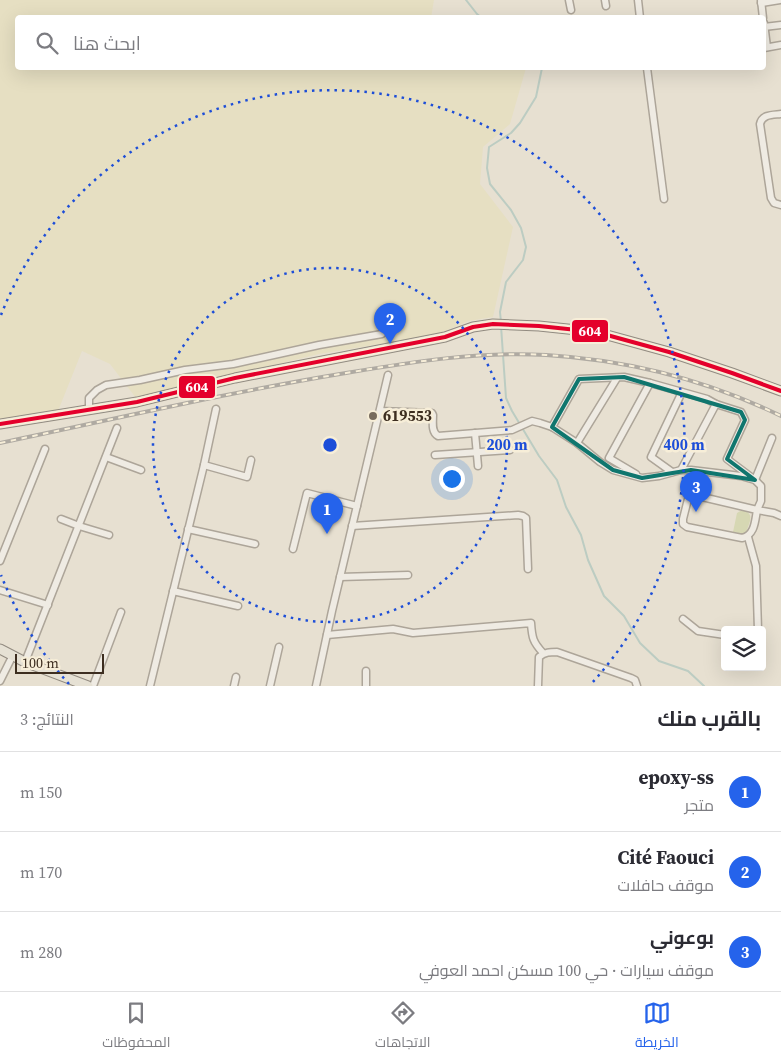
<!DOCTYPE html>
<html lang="ar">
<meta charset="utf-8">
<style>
:root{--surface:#fff;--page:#f7f7f7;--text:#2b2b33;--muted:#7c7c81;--line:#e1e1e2;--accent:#2563eb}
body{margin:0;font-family:"Source Serif 4",Cairo,serif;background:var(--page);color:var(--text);direction:rtl}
.controls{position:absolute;right:15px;bottom:15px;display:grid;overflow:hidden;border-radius:5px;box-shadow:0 5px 20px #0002}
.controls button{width:45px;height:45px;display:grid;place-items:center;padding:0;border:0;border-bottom:1px solid var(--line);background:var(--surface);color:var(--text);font:25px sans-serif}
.scale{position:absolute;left:15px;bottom:12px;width:89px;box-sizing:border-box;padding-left:5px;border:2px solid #3d2e20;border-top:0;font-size:14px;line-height:18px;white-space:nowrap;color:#3d2e20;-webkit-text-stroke:4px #f7eed8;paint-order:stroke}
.you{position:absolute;left:451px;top:478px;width:18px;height:18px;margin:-12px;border:4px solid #fff;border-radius:50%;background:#1a73e8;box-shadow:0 0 0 8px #1a73e833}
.badge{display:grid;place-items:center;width:32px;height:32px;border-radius:50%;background:var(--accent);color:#fff;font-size:16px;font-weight:700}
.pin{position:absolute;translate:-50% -41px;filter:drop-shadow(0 1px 2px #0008)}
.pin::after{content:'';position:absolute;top:26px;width:18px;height:15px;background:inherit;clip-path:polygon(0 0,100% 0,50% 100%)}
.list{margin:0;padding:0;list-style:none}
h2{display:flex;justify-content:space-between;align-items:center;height:65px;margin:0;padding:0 20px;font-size:21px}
h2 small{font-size:16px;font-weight:400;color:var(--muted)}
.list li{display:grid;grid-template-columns:32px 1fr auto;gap:15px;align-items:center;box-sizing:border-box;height:80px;padding:0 20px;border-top:1px solid var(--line)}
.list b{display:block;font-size:19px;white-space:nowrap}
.list p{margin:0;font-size:16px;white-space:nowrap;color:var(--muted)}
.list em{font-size:16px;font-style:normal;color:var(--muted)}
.icon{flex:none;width:28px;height:28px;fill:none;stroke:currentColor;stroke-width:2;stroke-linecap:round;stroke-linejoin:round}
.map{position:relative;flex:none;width:781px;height:686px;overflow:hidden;direction:ltr}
.search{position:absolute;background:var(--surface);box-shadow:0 5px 20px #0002;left:15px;right:15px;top:15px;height:55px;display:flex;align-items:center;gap:12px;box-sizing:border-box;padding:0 18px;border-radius:5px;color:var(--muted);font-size:19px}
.sheet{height:305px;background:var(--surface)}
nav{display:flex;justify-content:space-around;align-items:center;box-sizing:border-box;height:70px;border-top:1px solid var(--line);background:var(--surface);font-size:14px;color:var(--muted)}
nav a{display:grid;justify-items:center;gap:2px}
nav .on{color:var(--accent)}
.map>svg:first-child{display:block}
.farmland{fill:#e6dfc2}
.green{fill:#d6d7b3}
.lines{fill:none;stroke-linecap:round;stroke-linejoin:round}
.stream{stroke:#bcccc2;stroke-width:2}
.minor-casing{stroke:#ada599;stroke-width:9}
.major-casing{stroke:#928b80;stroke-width:11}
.minor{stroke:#efebe3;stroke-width:6}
.major{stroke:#e6e1d4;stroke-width:9}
.rail-casing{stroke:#afaaa2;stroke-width:4}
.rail{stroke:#f7eed8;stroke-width:2;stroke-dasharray:5.5;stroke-linecap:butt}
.bus-1-casing{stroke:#f7eed8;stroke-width:8}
.bus-1{stroke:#e4002b;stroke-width:4}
.marked{fill:none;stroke:#0f766e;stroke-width:4;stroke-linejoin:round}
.ring{fill:none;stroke:#1d4ed8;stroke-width:2.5;stroke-dasharray:2.5 5}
.poi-dot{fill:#786c5e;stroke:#f7eed8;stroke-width:2}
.labels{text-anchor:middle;stroke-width:5;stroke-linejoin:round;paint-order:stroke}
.poi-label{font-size:15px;font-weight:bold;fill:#3d2e20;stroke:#f7eed8;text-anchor:start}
.centre{fill:#1d4ed8;stroke:#f7eed8;stroke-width:2.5}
.ring-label{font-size:15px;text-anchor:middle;font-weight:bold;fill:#1d4ed8;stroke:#f7eed8;stroke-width:5;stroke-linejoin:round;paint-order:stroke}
.line-badge{stroke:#f7eed8;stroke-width:2}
.badge-label{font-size:14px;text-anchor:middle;font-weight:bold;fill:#fff}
</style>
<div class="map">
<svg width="781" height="686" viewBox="0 0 781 686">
<rect width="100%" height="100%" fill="#e7e0d1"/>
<polygon class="farmland" points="0,0 434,0 431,18 18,18 18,68 526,68 510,124 483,147 480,184 513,227 493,317 469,321 435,335 319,354 136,398 110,364 82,351 58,411 0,420"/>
<path class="green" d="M742 510C756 513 749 523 746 533L743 534 733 532 737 513Z"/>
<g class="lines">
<g class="stream">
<polyline points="466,0 477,14 482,18"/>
<polyline points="501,322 500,312 506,282 523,260 526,247 521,228 511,210 490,184 487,168 489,147 511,133 520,123 536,97 542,68"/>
<polyline points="501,326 506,398 512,411 539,456 557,480 566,507 581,535 588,560 604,596 624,616 640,643 659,661 688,671 704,686"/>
</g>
<defs>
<g id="minor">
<polyline points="569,0 571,10"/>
<polyline points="605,0 606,6"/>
<polyline points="638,0 640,18"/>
<polyline points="761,0 763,18"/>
<polyline points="761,3 780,0"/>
<polyline points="764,23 767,47"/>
<polyline points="764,27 781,25"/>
<polyline points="764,48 781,45"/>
<polyline points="647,68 664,199"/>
<path d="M781 114C773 115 762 114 760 124L771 198 774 203 781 205"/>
<polyline points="89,410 89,398 97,390 106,385 140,380 185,370 233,364 319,345 382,334"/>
<path d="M380 411 432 413 433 415C433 422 431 432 438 436L512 430 532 421 540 423 552 427 577 443 600 462 613 470 642 478 659 476 681 470H691L741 476 755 480 761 486V501L757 510 774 513 781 516"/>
<polyline points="552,427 579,379 624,377 650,383 707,399 716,404 741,412 745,420 727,459 755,480 772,438"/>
<polyline points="475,433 478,466"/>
<polyline points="577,443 617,378"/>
<polyline points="435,455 510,450"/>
<polyline points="106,457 141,470"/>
<polyline points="204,465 247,477 251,460"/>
<polyline points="681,470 716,404"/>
<polyline points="672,472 651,457 682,392"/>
<polyline points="636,474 609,458 650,383"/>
<path d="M693 496H698L757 510C755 521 755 535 742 538L687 527 683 524V519L688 499Z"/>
<polyline points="61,519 79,526 109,535"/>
<polyline points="352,526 518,515 523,516 526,518 528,569"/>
<polyline points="188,529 255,544"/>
<polyline points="748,537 756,566 758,630"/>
<polyline points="293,549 307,493 357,506"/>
<polyline points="0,561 45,449"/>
<polyline points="340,577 408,575"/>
<polyline points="0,590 48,605"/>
<polyline points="173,591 238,606"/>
<polyline points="683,619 698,631 725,635"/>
<path d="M327 635 393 629 413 633 531 623C532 638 533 642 543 653"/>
<polyline points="25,662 117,428"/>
<polyline points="0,681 13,655"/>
<polyline points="93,686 121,612"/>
<polyline points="150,686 204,465 216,409"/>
<polyline points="234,686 236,677"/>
<polyline points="270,686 279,647"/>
<polyline points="316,686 332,611 388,375"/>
<polyline points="366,686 366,671"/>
<path d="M538 686 539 657C545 652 550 652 557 652L631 678 635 680 637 686"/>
</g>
<g id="major">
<polyline points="0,424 137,402 235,378 445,337 473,327 493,324 539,326 596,332 669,352 732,373 781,391"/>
<polyline points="0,649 25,662 88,686"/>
</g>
</defs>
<use href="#minor" class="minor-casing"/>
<use href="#major" class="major-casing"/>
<use href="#minor" class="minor"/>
<use href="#major" class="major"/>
<defs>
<path id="rail" d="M0 443C115 419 230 392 346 373 412 362 479 351 546 355 628 360 707 380 781 416"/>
</defs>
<use href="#rail" class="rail-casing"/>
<use href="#rail" class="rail"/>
<defs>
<polyline id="bus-1" points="0,424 137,402 235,378 445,337 473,327 493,324 539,326 596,332 669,352 732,373 781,391"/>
</defs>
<use href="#bus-1" class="bus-1-casing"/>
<use href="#bus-1" class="bus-1"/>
</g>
<path class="marked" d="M624 377 741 412 745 420 727 459 755 480 691 470 642 478 613 470 552 427 579 379Z"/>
<g class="ring">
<circle cx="330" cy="445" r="177"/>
<path d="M69 684A354 354 0 0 1 1 575M1 315A354 354 0 1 1 591 684"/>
</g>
<circle class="poi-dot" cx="373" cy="416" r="5"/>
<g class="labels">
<g class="poi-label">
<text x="383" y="421">619553</text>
</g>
</g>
<circle cx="330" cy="445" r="8" class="centre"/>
<g class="ring-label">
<text x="507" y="450">200 m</text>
<text x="684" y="450">400 m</text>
</g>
<g class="line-badge">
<rect x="571" y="319" width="38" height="24" rx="5" fill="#e4002b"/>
<rect x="178" y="375" width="38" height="24" rx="5" fill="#e4002b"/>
</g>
<g class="badge-label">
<text x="590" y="336">604</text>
<text x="197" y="392">604</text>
</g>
</svg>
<div class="controls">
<button><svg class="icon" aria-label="layers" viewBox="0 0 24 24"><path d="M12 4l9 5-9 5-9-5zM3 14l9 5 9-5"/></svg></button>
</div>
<div class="scale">100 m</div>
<div class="you"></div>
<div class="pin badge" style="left:327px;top:534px">1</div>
<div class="pin badge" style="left:390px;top:344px">2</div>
<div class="pin badge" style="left:696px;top:512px">3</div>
<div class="search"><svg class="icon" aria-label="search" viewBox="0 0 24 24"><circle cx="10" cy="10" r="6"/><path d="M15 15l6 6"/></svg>ابحث هنا</div>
</div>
<section class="sheet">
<h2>بالقرب منك<small>النتائج: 3</small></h2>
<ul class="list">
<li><span class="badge">1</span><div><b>epoxy-ss</b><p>متجر</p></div><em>150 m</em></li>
<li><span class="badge">2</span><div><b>Cité Faouci</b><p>موقف حافلات</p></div><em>170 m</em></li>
<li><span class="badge">3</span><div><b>بوعوني</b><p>موقف سيارات · حي 100 مسكن احمد العوفي</p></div><em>280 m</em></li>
</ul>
</section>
<nav>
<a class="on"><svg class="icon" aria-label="map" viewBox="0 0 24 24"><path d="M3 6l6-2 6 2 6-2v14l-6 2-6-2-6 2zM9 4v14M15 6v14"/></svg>الخريطة</a>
<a><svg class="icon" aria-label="directions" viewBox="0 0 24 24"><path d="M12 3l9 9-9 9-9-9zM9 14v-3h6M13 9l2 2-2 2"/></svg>الاتجاهات</a>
<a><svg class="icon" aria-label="saved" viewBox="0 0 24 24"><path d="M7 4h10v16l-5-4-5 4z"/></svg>المحفوظات</a>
</nav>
